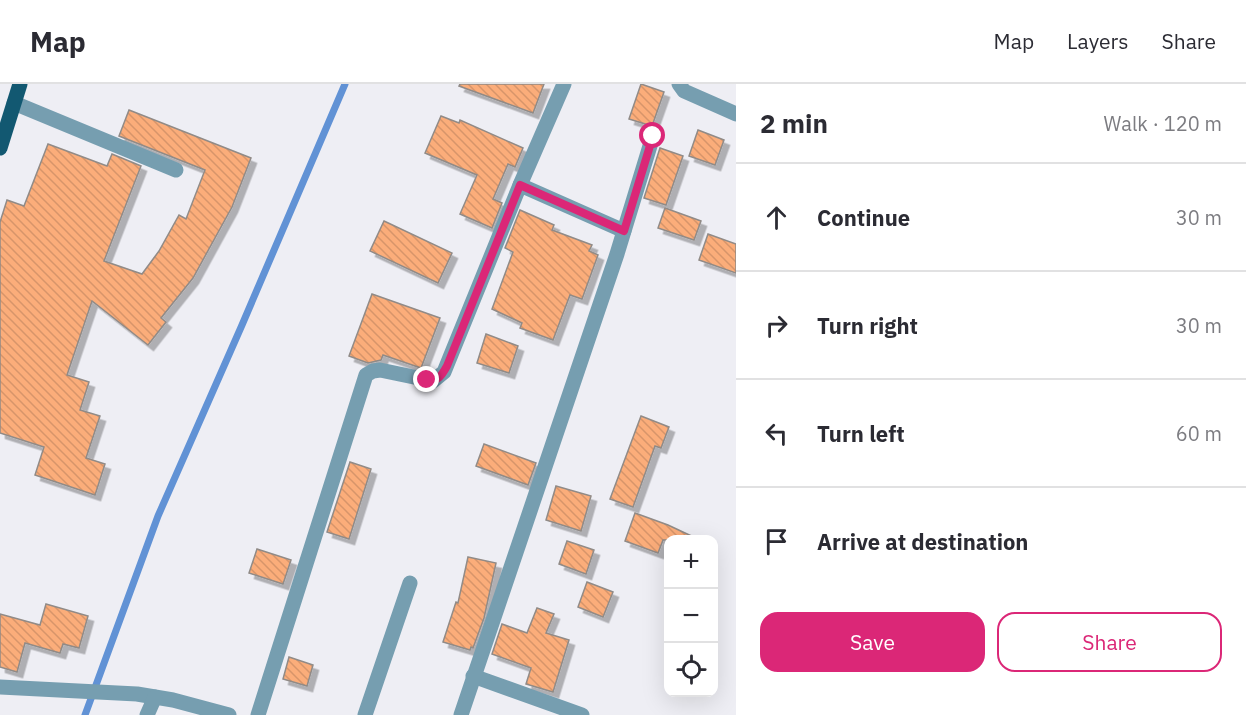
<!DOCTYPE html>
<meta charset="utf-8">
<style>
:root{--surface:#fff;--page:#f7f7f7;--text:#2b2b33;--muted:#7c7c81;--line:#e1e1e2;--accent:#db2777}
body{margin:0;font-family:"IBM Plex Sans",sans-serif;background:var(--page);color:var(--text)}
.controls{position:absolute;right:18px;bottom:18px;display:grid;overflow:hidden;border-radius:12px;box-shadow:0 6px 24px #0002}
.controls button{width:54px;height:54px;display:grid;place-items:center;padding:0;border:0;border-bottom:2px solid var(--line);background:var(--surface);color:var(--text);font:30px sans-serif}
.stop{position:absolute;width:18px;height:18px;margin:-14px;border:4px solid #db2777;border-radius:50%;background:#fff}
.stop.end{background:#db2777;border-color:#fff;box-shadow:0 2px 6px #0008}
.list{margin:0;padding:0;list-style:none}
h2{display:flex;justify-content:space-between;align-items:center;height:78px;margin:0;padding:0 24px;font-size:26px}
h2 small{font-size:20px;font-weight:400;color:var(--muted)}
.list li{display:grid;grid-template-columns:39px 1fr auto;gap:18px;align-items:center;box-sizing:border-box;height:108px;padding:0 24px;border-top:2px solid var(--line)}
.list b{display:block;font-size:22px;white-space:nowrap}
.list em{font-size:20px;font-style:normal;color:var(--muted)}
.actions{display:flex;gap:12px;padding:18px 24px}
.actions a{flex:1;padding:14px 0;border:2px solid var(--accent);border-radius:18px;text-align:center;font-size:21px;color:var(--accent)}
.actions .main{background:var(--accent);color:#fff}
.icon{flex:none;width:33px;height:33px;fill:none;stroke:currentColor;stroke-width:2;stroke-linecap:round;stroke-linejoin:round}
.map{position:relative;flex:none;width:736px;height:631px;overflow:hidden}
header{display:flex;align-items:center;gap:36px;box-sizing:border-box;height:84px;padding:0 30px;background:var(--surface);border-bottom:2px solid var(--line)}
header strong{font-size:28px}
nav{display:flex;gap:33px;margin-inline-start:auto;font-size:21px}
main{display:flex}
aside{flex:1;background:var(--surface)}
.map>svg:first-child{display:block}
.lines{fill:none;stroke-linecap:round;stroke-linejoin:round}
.stream{stroke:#6192d5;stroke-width:7}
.building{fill:url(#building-back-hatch);stroke:#918b87;stroke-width:1.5;filter:url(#shadow)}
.minor{stroke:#769eb0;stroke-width:15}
.major{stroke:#125871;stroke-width:15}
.route{stroke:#db2777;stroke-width:8}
</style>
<header>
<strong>Map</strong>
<nav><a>Map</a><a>Layers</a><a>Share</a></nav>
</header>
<main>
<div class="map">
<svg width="736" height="631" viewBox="0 0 736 631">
<defs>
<pattern id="building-back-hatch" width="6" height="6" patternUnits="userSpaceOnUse" patternTransform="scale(1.5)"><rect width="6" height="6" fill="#fbad7a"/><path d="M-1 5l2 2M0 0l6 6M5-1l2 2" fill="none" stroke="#d7956a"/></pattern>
<filter id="shadow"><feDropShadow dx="5.5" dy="5.5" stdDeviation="0" flood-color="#0004"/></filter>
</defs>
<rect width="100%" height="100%" fill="#eeeef4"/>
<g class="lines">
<polyline class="stream" points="85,631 158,432 242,241 345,0"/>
</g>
<g class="building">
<polygon points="460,0 544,0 533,29 459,2"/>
<polygon points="641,0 664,8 652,42 629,35"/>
<polygon points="129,26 251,74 232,123 193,194 161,234 166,238 148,261 92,217 67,291 89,298 80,326 100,332 86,374 105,380 95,411 35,391 44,363 0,349 0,138 7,116 24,122 48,60 107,82 112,70 141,82 104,177 142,190 159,167 179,131 186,135 205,86 119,52"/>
<polygon points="441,32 459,39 460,36 523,64 515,83 508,80 493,115 502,119 492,144 460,130 477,91 425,69"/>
<polygon points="698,46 724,56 715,81 689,72"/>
<polygon points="660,64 683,72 666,121 644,114"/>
<polygon points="665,124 701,137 694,156 658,144"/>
<polygon points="520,126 554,141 552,146 592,161 589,167 598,171 582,215 570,211 553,256 520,244 522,239 492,225 513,168 505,164"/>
<polygon points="384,137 452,169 438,199 370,167"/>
<polygon points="708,150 736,160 736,189 699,176"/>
<polygon points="372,210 440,234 421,284 383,271 381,276 368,279 349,272"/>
<polygon points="486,250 518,262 509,289 477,279"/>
<polygon points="641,332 669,343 661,364 655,362 633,423 610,415"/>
<polygon points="484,360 536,379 528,401 476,382"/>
<polygon points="350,378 371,385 349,455 327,448"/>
<polygon points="556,402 591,412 581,447 546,436"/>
<polygon points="635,429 668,441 700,456 663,456 658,469 625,457"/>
<polygon points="567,457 594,466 586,490 559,480"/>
<polygon points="257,465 291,476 283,500 249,489"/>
<polygon points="468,473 496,479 484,534 473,564 471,563 470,566 443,558 456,518 458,519"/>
<polygon points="587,498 613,508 603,533 578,523"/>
<polygon points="46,520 88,532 79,564 63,560 60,569 25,559 17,588 0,583 0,530 40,541"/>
<polygon points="537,524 554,530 546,549 569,556 553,608 526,600 531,584 492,570 502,540 527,549"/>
<polygon points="289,573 313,581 307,602 283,595"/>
</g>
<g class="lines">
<g class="minor">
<polyline points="679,0 684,7 736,30"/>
<polyline points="14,19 176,86"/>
<polyline points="520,101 624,147"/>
<polyline points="473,592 582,631"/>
<polyline points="0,603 137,610 173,616 229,631"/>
<polyline points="147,631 155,613"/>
<polyline points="258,631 366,291 373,287 380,286 433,297 444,288 520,101 564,0"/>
<polyline points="365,631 410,499"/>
<polyline points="461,631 617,170 653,52"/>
</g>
<polyline class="major" points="0,64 20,0"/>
</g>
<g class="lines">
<path class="route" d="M427 296C438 298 442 291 447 282L520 101 624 147 653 52"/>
</g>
</svg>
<div class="controls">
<button>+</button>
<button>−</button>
<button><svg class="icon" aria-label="locate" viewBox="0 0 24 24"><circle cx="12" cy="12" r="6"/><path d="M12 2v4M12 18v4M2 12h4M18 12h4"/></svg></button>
</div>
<div class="stop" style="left:653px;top:52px"></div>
<div class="stop end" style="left:427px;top:296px"></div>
</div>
<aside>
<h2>2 min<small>Walk · 120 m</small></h2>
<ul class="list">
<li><svg class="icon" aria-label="ahead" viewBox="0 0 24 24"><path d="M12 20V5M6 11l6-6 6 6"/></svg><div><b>Continue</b></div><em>30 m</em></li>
<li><svg class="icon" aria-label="right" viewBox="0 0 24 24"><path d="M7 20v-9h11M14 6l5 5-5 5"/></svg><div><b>Turn right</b></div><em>30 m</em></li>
<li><svg class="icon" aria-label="left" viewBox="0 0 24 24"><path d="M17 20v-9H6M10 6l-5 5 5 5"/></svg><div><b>Turn left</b></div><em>60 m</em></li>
<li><svg class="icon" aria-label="arrive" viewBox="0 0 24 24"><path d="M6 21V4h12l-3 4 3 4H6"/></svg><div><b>Arrive at destination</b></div></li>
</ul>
<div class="actions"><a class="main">Save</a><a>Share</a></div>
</aside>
</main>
